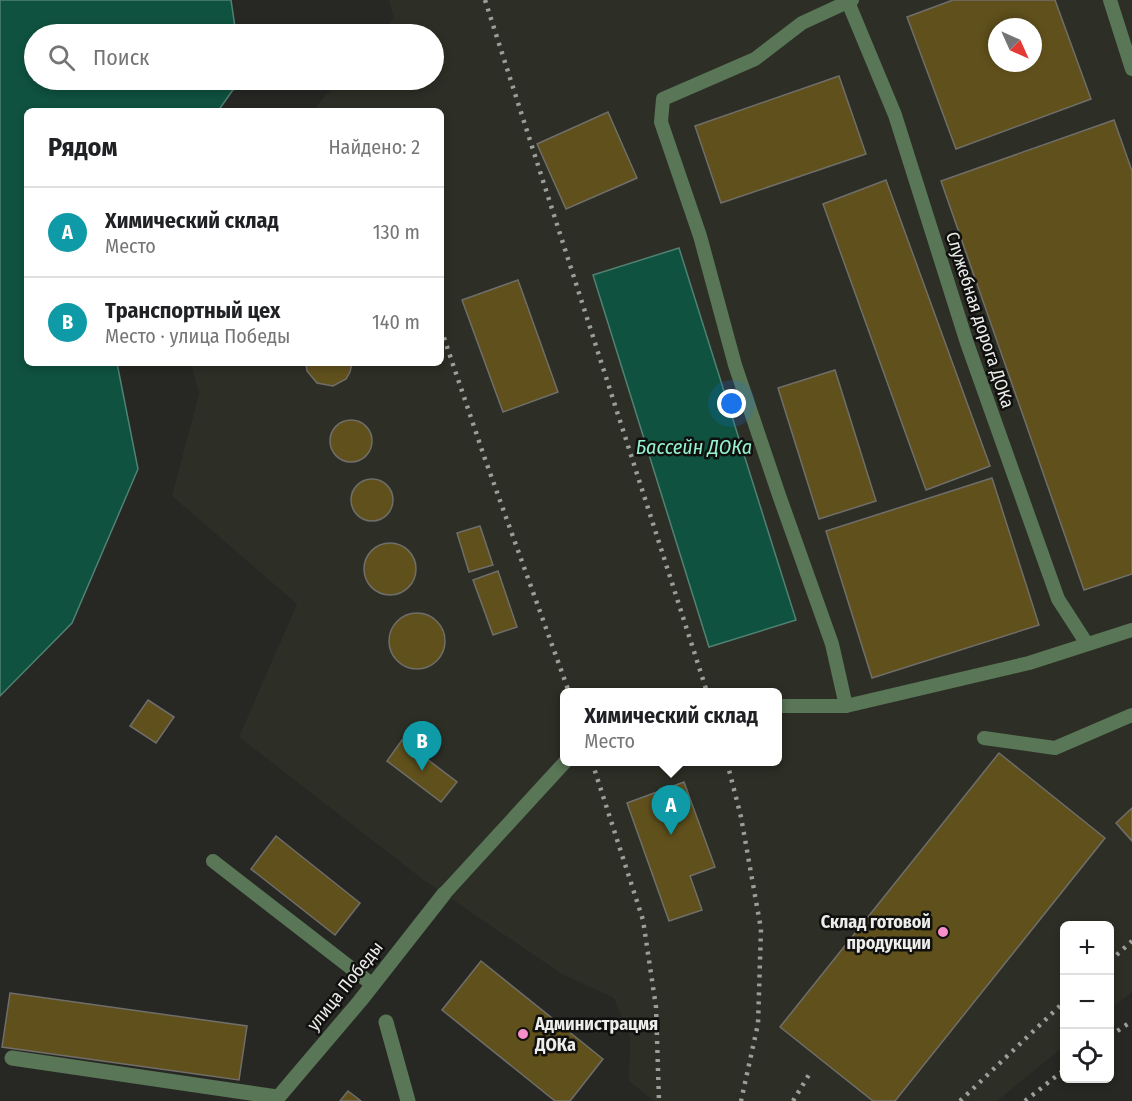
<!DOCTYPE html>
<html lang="ru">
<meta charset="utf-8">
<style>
:root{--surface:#fff;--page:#f6f6f6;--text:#202124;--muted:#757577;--line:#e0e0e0;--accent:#82526f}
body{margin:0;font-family:"Fira Sans Condensed",sans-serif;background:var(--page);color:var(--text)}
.controls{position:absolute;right:18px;bottom:18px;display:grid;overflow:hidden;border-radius:9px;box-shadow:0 3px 9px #0003}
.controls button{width:54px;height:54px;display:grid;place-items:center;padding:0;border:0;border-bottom:2px solid var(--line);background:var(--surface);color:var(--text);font:30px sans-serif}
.compass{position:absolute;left:988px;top:18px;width:54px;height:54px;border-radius:50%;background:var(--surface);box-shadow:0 3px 9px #0003;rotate:135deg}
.you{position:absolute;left:732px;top:404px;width:21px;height:21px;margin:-15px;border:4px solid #fff;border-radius:50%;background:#1a73e8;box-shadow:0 0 0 9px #1a73e833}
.badge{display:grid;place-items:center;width:39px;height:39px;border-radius:50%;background:var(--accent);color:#fff;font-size:20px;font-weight:700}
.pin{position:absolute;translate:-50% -50px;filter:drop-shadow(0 2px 3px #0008)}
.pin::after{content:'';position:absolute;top:32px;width:21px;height:18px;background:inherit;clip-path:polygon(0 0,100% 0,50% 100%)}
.popup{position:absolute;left:560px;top:688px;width:222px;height:78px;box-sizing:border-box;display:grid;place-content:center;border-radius:9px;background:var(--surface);filter:drop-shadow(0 2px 4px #0005);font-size:20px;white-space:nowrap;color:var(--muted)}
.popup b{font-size:22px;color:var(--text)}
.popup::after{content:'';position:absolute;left:50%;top:100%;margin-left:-12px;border:12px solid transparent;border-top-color:var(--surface)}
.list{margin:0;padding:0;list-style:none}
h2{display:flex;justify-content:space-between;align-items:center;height:78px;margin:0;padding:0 24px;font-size:26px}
h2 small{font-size:20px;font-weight:400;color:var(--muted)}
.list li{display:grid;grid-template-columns:39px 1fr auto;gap:18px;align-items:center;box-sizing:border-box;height:90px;padding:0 24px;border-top:2px solid var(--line)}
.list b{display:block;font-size:22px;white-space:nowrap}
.list p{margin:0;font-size:20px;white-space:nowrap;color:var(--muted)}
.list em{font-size:20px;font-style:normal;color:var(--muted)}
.icon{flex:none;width:33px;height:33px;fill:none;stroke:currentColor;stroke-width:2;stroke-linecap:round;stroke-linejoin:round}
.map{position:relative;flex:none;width:1132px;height:1101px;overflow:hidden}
.search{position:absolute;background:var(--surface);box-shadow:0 3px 9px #0003;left:24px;top:24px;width:420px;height:66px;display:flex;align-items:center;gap:15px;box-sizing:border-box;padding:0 21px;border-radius:33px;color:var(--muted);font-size:22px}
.panel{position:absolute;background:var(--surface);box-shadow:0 3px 9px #0003;left:24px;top:108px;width:420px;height:258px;border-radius:9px}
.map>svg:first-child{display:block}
.built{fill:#2d2f26;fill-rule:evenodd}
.water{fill:#0e523f;stroke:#518173;stroke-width:1.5}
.building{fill:#60501c;stroke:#6f6e6a;stroke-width:1.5;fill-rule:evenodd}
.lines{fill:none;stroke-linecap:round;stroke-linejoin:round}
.service{stroke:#597656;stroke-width:14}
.minor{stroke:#597656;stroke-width:15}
.rail{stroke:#9d9d9b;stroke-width:4.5;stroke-dasharray:3 6;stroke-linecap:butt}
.poi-dot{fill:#f98fca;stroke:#10100f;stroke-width:2}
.labels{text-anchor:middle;stroke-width:5;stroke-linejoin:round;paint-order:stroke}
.street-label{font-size:18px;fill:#edeeec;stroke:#10100f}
.poi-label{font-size:18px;font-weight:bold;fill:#edeeec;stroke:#10100f;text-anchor:end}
.water-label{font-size:20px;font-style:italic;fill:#95f3d1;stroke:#10100f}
</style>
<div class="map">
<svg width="1132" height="1101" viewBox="0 0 1132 1101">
<rect width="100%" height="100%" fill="#272724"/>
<path class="built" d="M389 0H1132V992L1110 1009V926H1064V1046L997 1101H654L629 1081 630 1038 614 998 562 974 425 881 239 737 297 604 172 496 199 394 191 363H441V111H312L340 80H434V34H379L394 18ZM997 27H1033V63H997ZM564 692H777V762H564Z"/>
<g class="water">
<polygon points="0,0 231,0 236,34 34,34 34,80 240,80 218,111 27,111 27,363 117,363 138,469 72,623 0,696"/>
<polygon points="679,248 796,620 709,647 593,275"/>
</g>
<g class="building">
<path d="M953 0H1055L1091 99 956 149 907 17ZM997 27H1033V63H997Z"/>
<polygon points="839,76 866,154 721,203 695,126"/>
<polygon points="608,112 637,178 566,209 537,144"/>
<polygon points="1114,120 1132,171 1132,574 1084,590 941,181"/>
<polygon points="886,180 990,466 926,490 823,204"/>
<polygon points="518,280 558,392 503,412 462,300"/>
<polygon points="352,363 350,372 346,379 333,386 317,383 307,371 306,364"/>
<polygon points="835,370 876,501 819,519 778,388"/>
<circle cx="351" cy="441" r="21"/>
<polygon points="992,478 1039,625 872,678 826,531"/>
<circle cx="372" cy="500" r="21"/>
<polygon points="480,526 493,565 469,572 457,533"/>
<circle cx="390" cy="569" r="26"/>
<polygon points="498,571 517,627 493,635 473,580"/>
<circle cx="417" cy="641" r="28"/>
<polygon points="148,700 174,717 156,743 130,726"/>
<polygon points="402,740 457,782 441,802 387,761"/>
<polygon points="999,753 1105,838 895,1101 873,1101 780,1027"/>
<polygon points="684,782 715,867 690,876 702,910 669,921 627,803"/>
<polygon points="1132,808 1132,841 1116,823"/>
<polygon points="276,836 360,903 335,935 251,869"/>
<polygon points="481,961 603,1059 570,1101 555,1101 442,1010"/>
<polygon points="10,993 247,1026 239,1080 2,1047"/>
<polygon points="348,1091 361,1101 340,1101"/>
</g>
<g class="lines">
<g class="service">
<polyline points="1110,0 1132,69"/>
<polyline points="848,2 895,115 967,343 1058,599 1087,644"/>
<polyline points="777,706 846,706 1029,663 1132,630"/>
<polyline points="846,706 832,644 780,498 735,365 700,236 661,122 663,99 755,59 802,23 852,0"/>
<polyline points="984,738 1055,748 1132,715"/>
<polyline points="213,861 373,985"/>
<polyline points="444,894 565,762"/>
</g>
<g class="minor">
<polyline points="386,1022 408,1101"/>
<polyline points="12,1058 277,1097"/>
<polyline points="275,1101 360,1001 444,894"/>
</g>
<g class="rail">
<polyline points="485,0 707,692"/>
<polyline points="441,329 485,459 569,692"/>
<polyline points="592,762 643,920 656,1007 659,1101"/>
<polyline points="727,762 741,817 761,929 758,1024 741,1101"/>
<polyline points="1110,961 1132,941"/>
<polyline points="1110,1036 1132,1021"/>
<polyline points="793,1101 810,1073"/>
<polyline points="960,1101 1064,1002"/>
<polyline points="1025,1101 1064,1070"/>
</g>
</g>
<g class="poi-dot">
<circle cx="943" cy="932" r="6"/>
<circle cx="523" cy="1034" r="6"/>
</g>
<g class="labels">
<g class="street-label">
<text transform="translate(980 320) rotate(72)" y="6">Служебная дорога ДОКа</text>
<text transform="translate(345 986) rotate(-51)" y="6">улица Победы</text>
</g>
<g class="poi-label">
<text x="931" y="928">Склад готовой<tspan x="931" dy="21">продукции</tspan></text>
<text x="535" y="1030" text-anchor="start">Администрацмя<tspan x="535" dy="21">ДОКа</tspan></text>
</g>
<g class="water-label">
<text x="694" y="454">Бассейн ДОКа</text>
</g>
</g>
</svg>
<div class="controls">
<button>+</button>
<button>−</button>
<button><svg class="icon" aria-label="locate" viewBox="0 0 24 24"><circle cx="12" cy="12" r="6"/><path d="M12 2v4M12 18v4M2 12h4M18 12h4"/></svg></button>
</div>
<svg class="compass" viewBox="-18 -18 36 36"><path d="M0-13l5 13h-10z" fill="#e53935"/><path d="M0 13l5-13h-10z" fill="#757577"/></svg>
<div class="you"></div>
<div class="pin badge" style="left:671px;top:835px;background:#0f9aa8">A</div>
<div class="popup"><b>Химический склад</b>Место</div>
<div class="pin badge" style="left:422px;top:771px;background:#0f9aa8">B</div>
<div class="search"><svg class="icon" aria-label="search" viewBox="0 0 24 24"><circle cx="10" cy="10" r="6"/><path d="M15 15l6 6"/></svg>Поиск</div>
<section class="panel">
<h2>Рядом<small>Найдено: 2</small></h2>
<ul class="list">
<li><span class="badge" style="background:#0f9aa8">A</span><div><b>Химический склад</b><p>Место</p></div><em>130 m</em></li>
<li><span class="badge" style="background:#0f9aa8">B</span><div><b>Транспортный цех</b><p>Место · улица Победы</p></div><em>140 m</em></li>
</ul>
</section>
</div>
